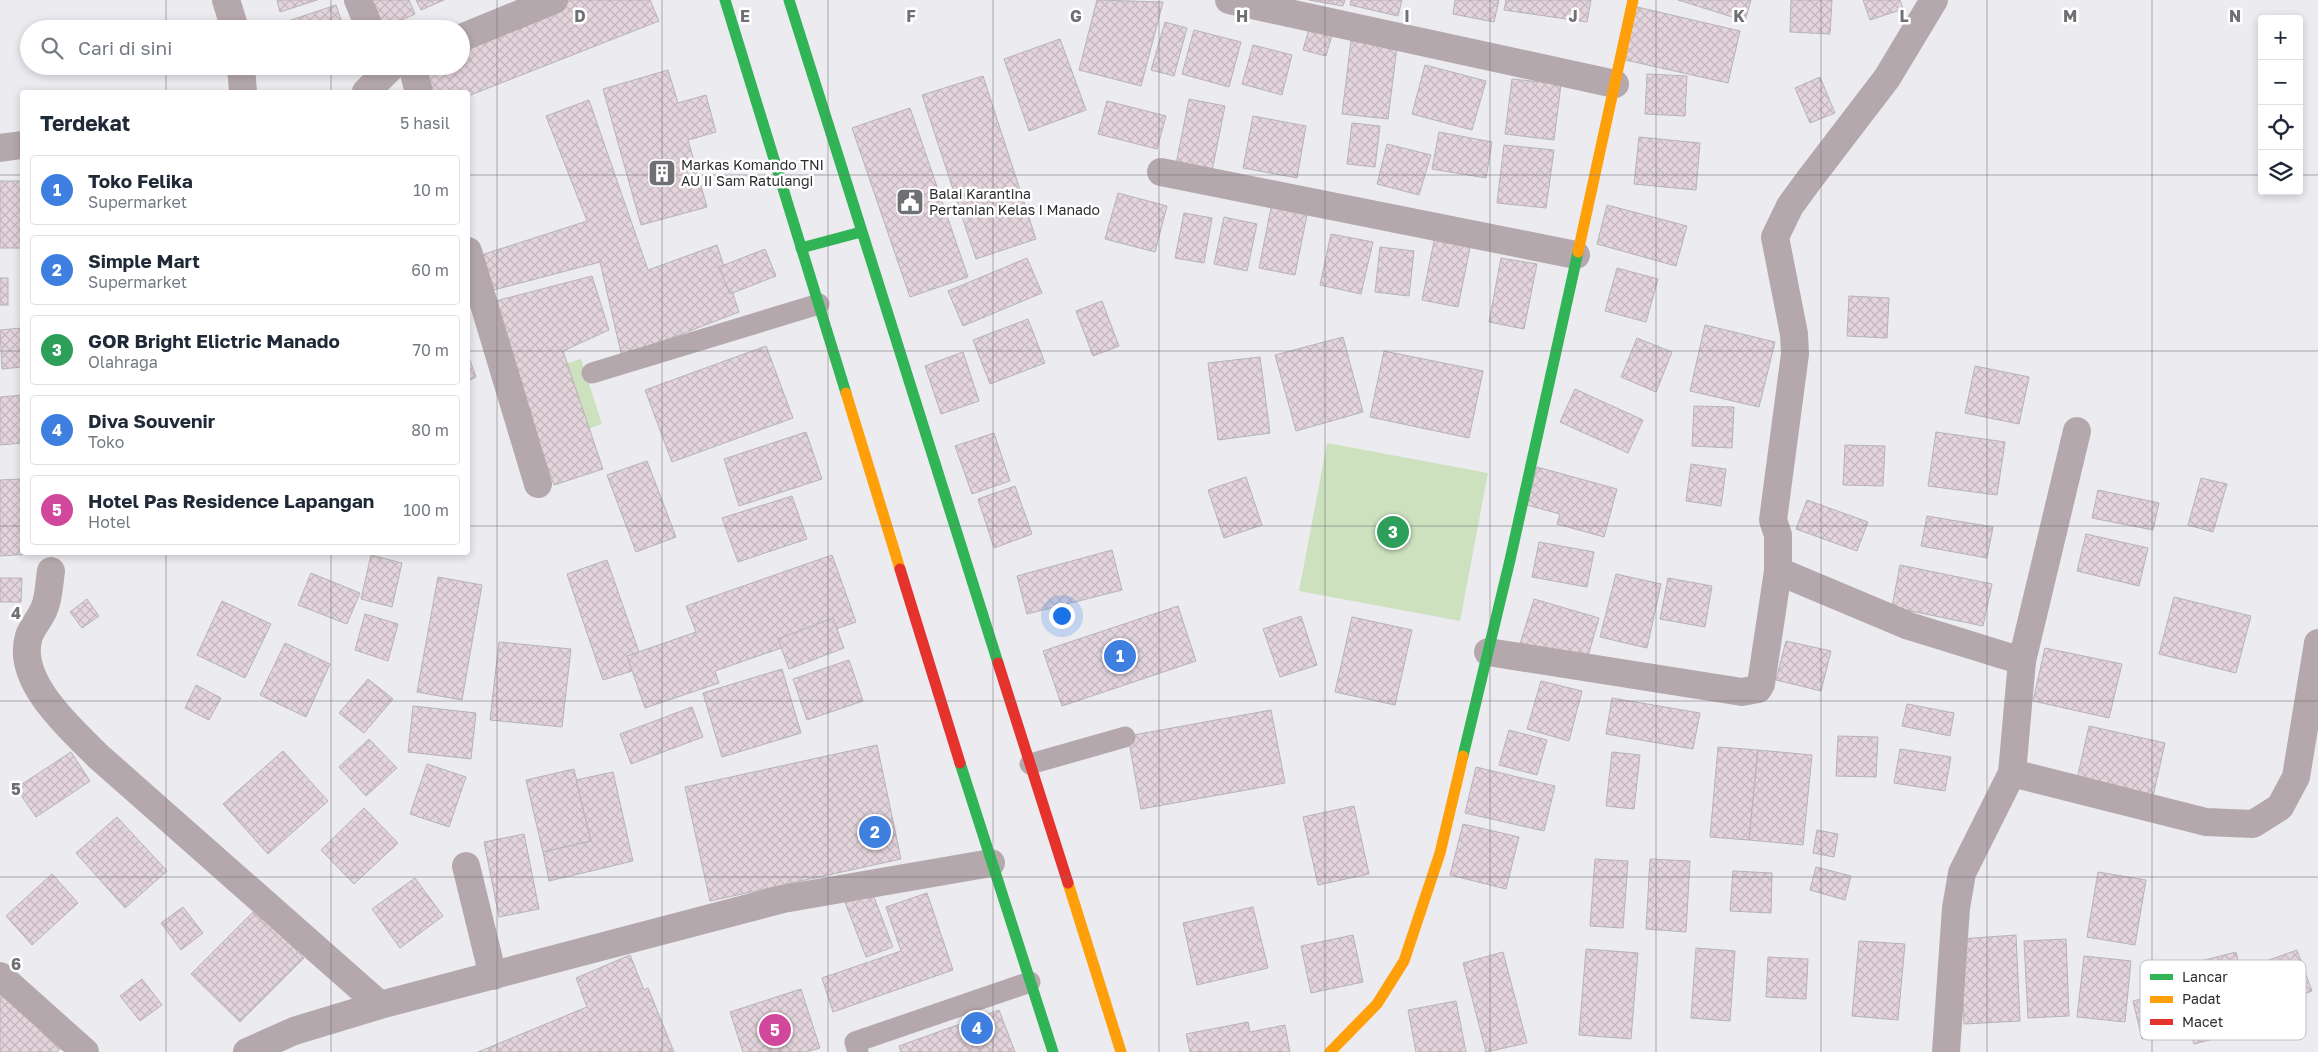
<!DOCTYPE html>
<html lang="id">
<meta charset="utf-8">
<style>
:root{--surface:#fff;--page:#f6f6f7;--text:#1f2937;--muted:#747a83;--line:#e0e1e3;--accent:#6f7073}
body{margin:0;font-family:"Golos Text",sans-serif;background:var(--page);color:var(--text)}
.controls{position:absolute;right:15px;top:15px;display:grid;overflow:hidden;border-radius:5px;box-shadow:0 2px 8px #0003}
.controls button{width:45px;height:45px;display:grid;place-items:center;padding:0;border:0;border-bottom:1px solid var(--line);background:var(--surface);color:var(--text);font:25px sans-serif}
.you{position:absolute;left:1061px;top:615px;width:18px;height:18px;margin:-12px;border:4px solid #fff;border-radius:50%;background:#1a73e8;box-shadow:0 0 0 8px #1a73e833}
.badge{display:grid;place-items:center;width:32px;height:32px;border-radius:50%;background:var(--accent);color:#fff;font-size:16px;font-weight:700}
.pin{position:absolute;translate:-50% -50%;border:2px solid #fff;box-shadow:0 1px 5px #0006}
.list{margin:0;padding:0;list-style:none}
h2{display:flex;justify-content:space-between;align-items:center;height:65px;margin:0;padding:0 20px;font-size:21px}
h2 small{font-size:16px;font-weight:400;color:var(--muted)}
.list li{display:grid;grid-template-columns:32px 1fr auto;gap:15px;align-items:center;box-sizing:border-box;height:70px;margin:0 10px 10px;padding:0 10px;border:1px solid var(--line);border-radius:5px}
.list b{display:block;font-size:19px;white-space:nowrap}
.list p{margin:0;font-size:16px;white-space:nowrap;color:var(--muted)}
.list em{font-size:16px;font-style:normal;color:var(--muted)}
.icon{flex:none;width:28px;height:28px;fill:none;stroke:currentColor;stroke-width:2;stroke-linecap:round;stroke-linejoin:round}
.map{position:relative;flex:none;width:2318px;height:1052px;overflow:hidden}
.search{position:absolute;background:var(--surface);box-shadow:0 2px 8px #0003;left:20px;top:20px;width:450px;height:55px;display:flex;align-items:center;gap:12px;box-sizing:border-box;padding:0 18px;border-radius:28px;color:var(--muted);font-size:19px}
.panel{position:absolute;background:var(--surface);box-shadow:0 2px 8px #0003;left:20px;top:90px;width:450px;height:465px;border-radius:5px}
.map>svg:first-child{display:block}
.grass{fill:#cde1be}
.building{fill:url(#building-cross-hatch);stroke:#b6b4b7}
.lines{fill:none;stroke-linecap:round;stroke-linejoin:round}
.lane{stroke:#b5a8ac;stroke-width:21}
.street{stroke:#b5a8ac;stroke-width:28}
.fast{stroke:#30b455;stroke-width:11}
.slow{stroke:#ff9f0a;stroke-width:11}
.jam{stroke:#e5322d;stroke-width:11}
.grid{fill:none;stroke:#6f7073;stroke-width:1;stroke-opacity:0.55}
.labels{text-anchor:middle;stroke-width:5;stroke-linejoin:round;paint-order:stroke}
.poi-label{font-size:14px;fill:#2c2d30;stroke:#fff;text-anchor:start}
.key{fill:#fff;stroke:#c0c0c1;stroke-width:1}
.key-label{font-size:14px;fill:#2c2d30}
.grid-label{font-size:16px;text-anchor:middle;font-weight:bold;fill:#6f7073;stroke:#fff;stroke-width:5;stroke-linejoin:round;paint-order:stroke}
</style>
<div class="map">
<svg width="2318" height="1052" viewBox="0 0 2318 1052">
<defs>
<pattern id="building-cross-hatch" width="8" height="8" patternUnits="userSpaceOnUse" patternTransform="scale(1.25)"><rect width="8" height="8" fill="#e4d4dc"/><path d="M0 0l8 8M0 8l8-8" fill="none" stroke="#c4b6bd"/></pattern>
</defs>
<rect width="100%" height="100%" fill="#ebebf0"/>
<g class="grass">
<polygon points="581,359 602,424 576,433 555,367"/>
<polygon points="1327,443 1488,473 1460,621 1299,591"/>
</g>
<g class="building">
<polygon points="277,0 317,0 280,12"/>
<polygon points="368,0 409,0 415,14 381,29"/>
<polygon points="416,0 444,0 421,10"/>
<polygon points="566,0 650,0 659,21 468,96 468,92 432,92 421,66 461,66 461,43"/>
<polygon points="1097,0 1163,2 1141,86 1079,70"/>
<polygon points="1309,0 1345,0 1343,6"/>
<polygon points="1351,0 1402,0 1398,16 1350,5"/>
<polygon points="1455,0 1499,0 1494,22 1453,14"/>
<polygon points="1506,0 1591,0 1587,22 1504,10"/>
<polygon points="1678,0 1751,0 1745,21"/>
<polygon points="1791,0 1832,0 1830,34 1790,32"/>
<polygon points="1863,0 1900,0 1903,9 1870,20"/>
<polygon points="336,5 344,29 283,29 282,23"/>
<polygon points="1633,6 1740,31 1728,83 1621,59"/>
<polygon points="1165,22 1187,28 1174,76 1151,70"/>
<polygon points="1309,29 1332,35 1326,56 1303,50"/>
<polygon points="1194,30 1241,42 1229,87 1182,74"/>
<polygon points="1060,39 1086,110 1029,131 1004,59"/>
<polygon points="1351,41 1397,47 1388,119 1342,114"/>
<polygon points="1253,45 1292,55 1282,95 1242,84"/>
<polygon points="1425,65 1486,81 1472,130 1412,114"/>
<polygon points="668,70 678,103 706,95 716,132 688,140 707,207 641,225 603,89"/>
<polygon points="1647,74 1687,76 1685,116 1645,114"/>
<polygon points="983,76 1036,239 976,259 922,95"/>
<polygon points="1820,77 1835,113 1810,123 1795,88"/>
<polygon points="1512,79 1561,84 1554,140 1505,134"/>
<polygon points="1189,99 1225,106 1212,171 1176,164"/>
<polygon points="589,100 648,270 717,245 739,312 622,357 600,262 486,292 472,258 587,221 546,116"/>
<polygon points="1107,101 1166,116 1157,149 1098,134"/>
<polygon points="910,108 968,277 910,297 852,128"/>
<polygon points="1253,116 1306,126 1297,178 1243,168"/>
<polygon points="1352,123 1380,126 1375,167 1347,164"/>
<polygon points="1439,132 1492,142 1486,178 1432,169"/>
<polygon points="1639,137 1700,143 1696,190 1634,184"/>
<polygon points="1387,144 1431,155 1419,195 1377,184"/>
<polygon points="1504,145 1554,150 1546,208 1497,203"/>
<rect x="0" y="181" width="22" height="67"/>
<polygon points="1118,193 1167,206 1155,252 1105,239"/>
<polygon points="1272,203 1308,210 1295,275 1259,268"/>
<polygon points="1607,205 1687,226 1676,266 1597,244"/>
<polygon points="1184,213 1212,218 1204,263 1175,258"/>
<polygon points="1224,217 1257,224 1247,271 1214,264"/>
<polygon points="1331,234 1373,242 1361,294 1320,285"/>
<polygon points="1435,236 1471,243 1458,307 1422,300"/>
<polygon points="1380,247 1414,251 1409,296 1375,292"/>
<polygon points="765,249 776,276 730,294 719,267"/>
<polygon points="1027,258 1042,293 963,326 948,291"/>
<polygon points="1501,258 1537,264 1524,329 1489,322"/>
<polygon points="1617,268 1658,279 1646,322 1605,311"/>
<polygon points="592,276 609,330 563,351 603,469 554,485 488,303"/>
<rect x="0" y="278" width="8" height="27"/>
<polygon points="1849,296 1889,298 1887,338 1847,336"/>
<polygon points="1102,301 1119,346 1093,356 1076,311"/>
<polygon points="1028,319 1045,363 990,384 973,340"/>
<polygon points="1705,325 1775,342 1759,407 1690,391"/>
<polygon points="22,328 22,367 2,369 0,330"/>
<polygon points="1343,337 1363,412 1296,431 1275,355"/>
<polygon points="1637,338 1672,352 1656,392 1621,377"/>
<polygon points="766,346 793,418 672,462 645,390"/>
<polygon points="1384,351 1483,371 1469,438 1370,417"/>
<polygon points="963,352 979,401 941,414 925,366"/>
<polygon points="468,355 476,377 468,381"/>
<polygon points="1260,357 1270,433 1218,440 1208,363"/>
<polygon points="1975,366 2029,377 2019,424 1965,413"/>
<polygon points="1575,389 1643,420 1628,453 1560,422"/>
<polygon points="22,395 22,443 0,445 0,397"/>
<polygon points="1694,406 1734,407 1732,448 1692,446"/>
<polygon points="806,432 822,479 739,506 724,459"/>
<polygon points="1936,432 2005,442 1997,495 1928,486"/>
<polygon points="994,433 1010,481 972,494 955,446"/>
<polygon points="1845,445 1885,446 1883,486 1843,485"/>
<polygon points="647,461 676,537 636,552 607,475"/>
<polygon points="1691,464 1726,469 1721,506 1686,501"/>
<polygon points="1537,467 1617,489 1604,537 1557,524 1560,514 1527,505"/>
<polygon points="1246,477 1262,525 1224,538 1208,490"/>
<polygon points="2201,478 2227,484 2213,532 2188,525"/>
<polygon points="22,479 22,552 47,553 0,556 0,480"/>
<polygon points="1015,486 1032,534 994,548 978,499"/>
<polygon points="2098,490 2159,503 2153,530 2092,518"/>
<polygon points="792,496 807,539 738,562 722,518"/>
<polygon points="1807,500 1868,522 1857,551 1796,529"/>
<polygon points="1927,516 1993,527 1987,558 1921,546"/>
<polygon points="2086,534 2148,548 2139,586 2077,571"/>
<polygon points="1539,542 1594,552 1587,587 1532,577"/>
<polygon points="1112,550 1122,590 1027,614 1017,576"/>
<polygon points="371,555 402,563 392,607 361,599"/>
<polygon points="832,555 856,622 715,671 719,683 645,708 627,656 696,632 686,606"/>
<polygon points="607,560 639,652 627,656 632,671 603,680 567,574"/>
<polygon points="1900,565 1992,584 1983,626 1892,607"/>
<polygon points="311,573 360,593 347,624 298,605"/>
<polygon points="1616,574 1661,584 1647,648 1600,637"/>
<polygon points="438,577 482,585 462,700 417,692"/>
<polygon points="0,578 22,578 21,602 0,602"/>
<polygon points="1668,578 1712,586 1705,627 1660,619"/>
<polygon points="2174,597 2251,616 2236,673 2159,654"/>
<polygon points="87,599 99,616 82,628 70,612"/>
<polygon points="1534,599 1599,618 1586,663 1520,644"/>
<polygon points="222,601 271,624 245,678 197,655"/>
<polygon points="1178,606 1196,661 1062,706 1043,651"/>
<polygon points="365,614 398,624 388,661 355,650"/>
<polygon points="1301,616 1317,665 1280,677 1263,629"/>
<polygon points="1352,617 1412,630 1395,705 1335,692"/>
<polygon points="833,618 844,648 789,669 778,639"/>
<polygon points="1786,641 1831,651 1821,691 1776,680"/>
<polygon points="499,642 571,649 562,727 490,720"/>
<polygon points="285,643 330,664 306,717 260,695"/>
<polygon points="2045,648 2122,664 2109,718 2033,701"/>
<polygon points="849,660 863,701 807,720 793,679"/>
<polygon points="782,669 801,733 722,757 703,693"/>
<polygon points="368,679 393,699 364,733 339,713"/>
<polygon points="1541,681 1582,691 1569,741 1527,729"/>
<polygon points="196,685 221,698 209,720 185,708"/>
<polygon points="1612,698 1700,713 1693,749 1606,734"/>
<polygon points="1907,704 1954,713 1950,736 1902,726"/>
<polygon points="413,706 476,713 471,759 408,752"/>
<polygon points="692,707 703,737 631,764 620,734"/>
<polygon points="1271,710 1285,783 1141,809 1128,736"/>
<polygon points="2089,726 2165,743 2153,796 2077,779"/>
<polygon points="1509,730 1547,740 1537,775 1499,765"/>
<polygon points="1838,736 1878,737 1876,777 1836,776"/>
<polygon points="369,739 397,768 366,796 339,767"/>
<polygon points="877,745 901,859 710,901 685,787"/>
<polygon points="1718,747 1758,750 1749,840 1710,837"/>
<polygon points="1900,749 1951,757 1945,791 1894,783"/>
<polygon points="1758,750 1812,755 1803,845 1749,840"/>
<polygon points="283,751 328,801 268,854 223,804"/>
<polygon points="71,752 90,781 36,817 16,788"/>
<polygon points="1612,752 1640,755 1634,809 1606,806"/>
<polygon points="427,764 466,777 449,827 410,814"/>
<polygon points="1476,767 1555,786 1544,831 1465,813"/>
<polygon points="574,769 591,841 543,852 526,780"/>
<polygon points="613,772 633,861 549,881 543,852 591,841 576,780"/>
<polygon points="1354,806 1369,874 1318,885 1303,817"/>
<polygon points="364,808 398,843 354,884 321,850"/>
<polygon points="117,817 167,871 125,908 76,853"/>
<polygon points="1463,824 1519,837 1506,889 1450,875"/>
<polygon points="1817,830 1838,834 1834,857 1813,853"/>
<polygon points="524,834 539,909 499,917 484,842"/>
<polygon points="1595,859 1628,861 1623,928 1590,926"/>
<polygon points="1650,859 1690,861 1686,932 1646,929"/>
<polygon points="1816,867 1851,876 1845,900 1810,890"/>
<polygon points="1733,871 1772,873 1771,913 1730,911"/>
<polygon points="2098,872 2146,880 2135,945 2087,937"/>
<polygon points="52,874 78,903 32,945 6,916"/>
<polygon points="415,878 443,916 400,948 372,909"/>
<polygon points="872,892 893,947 866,957 845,902"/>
<polygon points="927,893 953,970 833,1012 822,978 901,951 886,907"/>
<polygon points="183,907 203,933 181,950 161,923"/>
<polygon points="1253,907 1268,968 1197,985 1183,923"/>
<polygon points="255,910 304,958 240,1022 191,974"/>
<polygon points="1353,935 1363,982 1311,993 1301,946"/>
<polygon points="2016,935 2020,1021 1964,1024 1960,939"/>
<polygon points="2066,939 2069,1016 2028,1018 2024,941"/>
<polygon points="1859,941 1905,944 1898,1020 1852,1016"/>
<polygon points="1696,948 1735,951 1730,1021 1691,1018"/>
<polygon points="1586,949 1638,953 1631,1039 1579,1035"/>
<polygon points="2297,950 2312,991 2268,1008 2252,966"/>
<polygon points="1503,952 1527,1043 1486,1052 1463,963"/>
<polygon points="2236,952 2256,1028 2194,1044 2174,968"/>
<polygon points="630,955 644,990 648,988 674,1052 478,1052 587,1007 576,978"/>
<polygon points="2084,956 2131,961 2125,1022 2077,1017"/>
<polygon points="1768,957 1808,959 1806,999 1766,997"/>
<polygon points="142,979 162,1005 140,1021 120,996"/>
<polygon points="801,989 820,1048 806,1052 743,1052 730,1012"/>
<polygon points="0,990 65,1044 57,1052 0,1052"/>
<polygon points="2167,993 2176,1030 2142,1039 2133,1001"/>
<polygon points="1456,1001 1466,1052 1416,1052 1408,1010"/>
<polygon points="999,1010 1015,1052 901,1052 899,1046"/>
<polygon points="1248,1022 1250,1032 1285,1025 1290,1052 1190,1052 1186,1034"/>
</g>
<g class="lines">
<g class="lane">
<polyline points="592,373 819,304"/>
<polyline points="1030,764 1125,737"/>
<polyline points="858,1052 855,1042 1030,982"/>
</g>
<g class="street">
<polyline points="226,0 235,29"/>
<polyline points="358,0 370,29"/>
<polyline points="1229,0 1615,84"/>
<polyline points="1934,0 1887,78 1809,180 1790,206 1775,237 1794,334 1795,354 1773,520 1778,535 1778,571 1909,626 2022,661"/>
<polyline points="461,38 554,0"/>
<polyline points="241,66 243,92"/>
<polyline points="412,66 419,92"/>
<polyline points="366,92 392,66"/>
<polyline points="0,148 22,145"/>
<polyline points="1161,172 1576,255"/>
<polyline points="468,251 538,484"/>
<path d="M51 571C49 584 49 598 44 609 40 619 32 627 29 636 15 681 71 729 99 757L380 1005"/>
<polyline points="1488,652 1742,692 1758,689 1761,684 1778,571"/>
<polyline points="2012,773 2206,822 2253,824 2280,807 2296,777 2318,643"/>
<polyline points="466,866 493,976"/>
<polyline points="0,976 85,1052"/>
<polyline points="247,1052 294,1031 380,1005 783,899 991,863"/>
<polyline points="1946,1052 1956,908 1962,873 2012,773 2022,661 2077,431"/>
</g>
<g class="fast">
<polyline points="725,0 846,393"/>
<polyline points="789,0 998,663"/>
<polyline points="801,248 861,232"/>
<polyline points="1463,756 1510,560 1578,252"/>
<polyline points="960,763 1053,1052"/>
</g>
<g class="slow">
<polyline points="1578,252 1633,0"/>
<polyline points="846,393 900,569"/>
<polyline points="1068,883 1121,1052"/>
<polyline points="1330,1052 1377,1004 1404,961 1440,853 1463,756"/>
</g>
<g class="jam">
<polyline points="900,569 960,763"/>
<polyline points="998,663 1068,883"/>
</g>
</g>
<path class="grid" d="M166 0V29M331 0V29M497 0V1052M662 0V1052M828 0V1052M993 0V1052M1159 0V1052M1325 0V1052M1490 0V1052M1656 0V1052M1821 0V1052M1987 0V1052M2152 0V1052M166 66V92M331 66V92M0 175H22M468 175H2262M2299 175H2318M0 351H22M468 351H2318M0 526H22M468 526H2318M166 552V1052M331 552V1052M0 701H2318M0 877H2318"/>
<defs>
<symbol id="building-square" viewBox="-11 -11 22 22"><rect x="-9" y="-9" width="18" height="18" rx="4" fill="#6f7073" stroke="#fff"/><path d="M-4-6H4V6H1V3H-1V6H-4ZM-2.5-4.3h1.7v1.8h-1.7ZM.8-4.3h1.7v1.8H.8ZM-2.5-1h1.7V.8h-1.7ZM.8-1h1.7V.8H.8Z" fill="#fff"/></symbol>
<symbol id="civic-square" viewBox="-11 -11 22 22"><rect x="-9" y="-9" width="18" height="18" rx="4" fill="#6f7073" stroke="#fff"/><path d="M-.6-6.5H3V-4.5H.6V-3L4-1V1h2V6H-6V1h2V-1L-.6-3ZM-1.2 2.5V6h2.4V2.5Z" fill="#fff"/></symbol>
</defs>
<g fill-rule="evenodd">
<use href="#building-square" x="646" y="157" width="32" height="32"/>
<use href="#civic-square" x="894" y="186" width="32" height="32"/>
</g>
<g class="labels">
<g class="poi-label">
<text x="681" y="170">Markas Komando TNI<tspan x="681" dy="16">AU II Sam Ratulangi</tspan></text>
<text x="929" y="199">Balai Karantina<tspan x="929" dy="16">Pertanian Kelas I Manado</tspan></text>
</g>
</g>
<rect x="2140" y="960" width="166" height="80" rx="8" class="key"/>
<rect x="2150" y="974" width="23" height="6" fill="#30b455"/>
<rect x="2150" y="996" width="23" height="7" fill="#ff9f0a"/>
<rect x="2150" y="1019" width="23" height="6" fill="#e5322d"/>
<g class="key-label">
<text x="2182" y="982">Lancar</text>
<text x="2182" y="1004">Padat</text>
<text x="2182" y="1027">Macet</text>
</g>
<g class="grid-label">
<text x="580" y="22">D</text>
<text x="745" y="22">E</text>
<text x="911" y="22">F</text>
<text x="1076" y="22">G</text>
<text x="1242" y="22">H</text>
<text x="1407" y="22">I</text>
<text x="1573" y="22">J</text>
<text x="1739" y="22">K</text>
<text x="1904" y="22">L</text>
<text x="2070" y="22">M</text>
<text x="2235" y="22">N</text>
<text x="16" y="619">4</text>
<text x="16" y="795">5</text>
<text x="16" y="970">6</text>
</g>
</svg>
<div class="controls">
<button>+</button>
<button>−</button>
<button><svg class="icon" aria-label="locate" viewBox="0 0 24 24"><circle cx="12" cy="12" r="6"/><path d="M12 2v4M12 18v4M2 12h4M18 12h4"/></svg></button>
<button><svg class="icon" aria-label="layers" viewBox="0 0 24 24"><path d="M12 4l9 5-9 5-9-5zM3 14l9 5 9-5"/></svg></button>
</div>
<div class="you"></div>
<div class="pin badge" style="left:1120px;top:656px;background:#3f7fe0">1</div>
<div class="pin badge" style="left:875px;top:832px;background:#3f7fe0">2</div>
<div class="pin badge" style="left:1393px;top:532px;background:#2e9e5b">3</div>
<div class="pin badge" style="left:977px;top:1028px;background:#3f7fe0">4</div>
<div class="pin badge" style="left:775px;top:1030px;background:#d1479c">5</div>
<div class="search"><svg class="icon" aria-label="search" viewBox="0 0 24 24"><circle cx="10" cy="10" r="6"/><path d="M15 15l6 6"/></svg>Cari di sini</div>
<section class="panel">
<h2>Terdekat<small>5 hasil</small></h2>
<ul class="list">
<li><span class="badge" style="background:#3f7fe0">1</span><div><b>Toko Felika</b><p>Supermarket</p></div><em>10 m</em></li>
<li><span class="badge" style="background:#3f7fe0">2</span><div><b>Simple Mart</b><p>Supermarket</p></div><em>60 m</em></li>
<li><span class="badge" style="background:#2e9e5b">3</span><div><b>GOR Bright Elictric Manado</b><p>Olahraga</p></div><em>70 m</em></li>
<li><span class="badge" style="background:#3f7fe0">4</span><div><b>Diva Souvenir</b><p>Toko</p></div><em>80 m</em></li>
<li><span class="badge" style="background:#d1479c">5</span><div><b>Hotel Pas Residence Lapangan</b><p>Hotel</p></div><em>100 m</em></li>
</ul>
</section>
</div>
